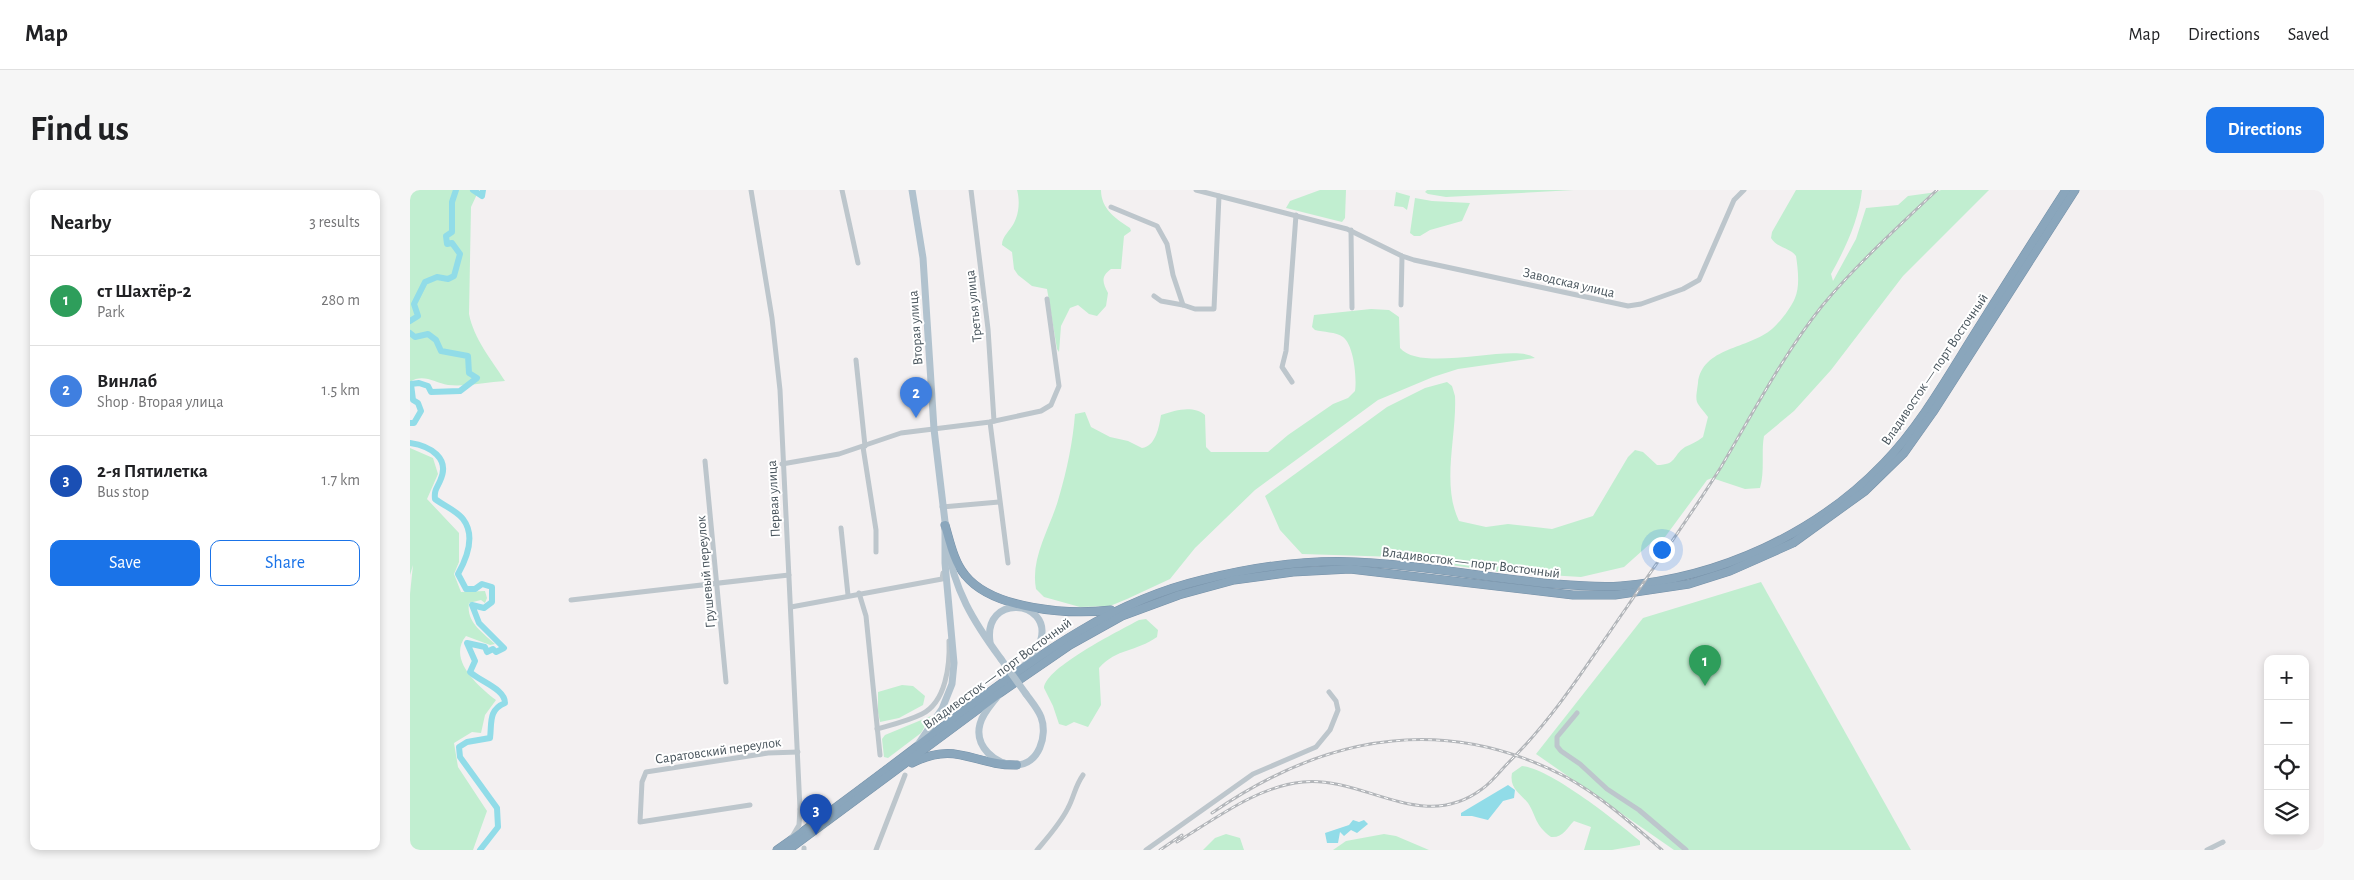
<!DOCTYPE html>
<meta charset="utf-8">
<style>
:root{--surface:#fff;--page:#f6f6f6;--text:#202124;--muted:#757577;--line:#e0e0e0;--accent:#1a73e8}
body{margin:0;font-family:"Alegreya Sans",sans-serif;background:var(--page);color:var(--text)}
.controls{position:absolute;right:15px;bottom:15px;display:grid;overflow:hidden;border-radius:10px;box-shadow:0 2px 8px #0003}
.controls button{width:45px;height:45px;display:grid;place-items:center;padding:0;border:0;border-bottom:1px solid var(--line);background:var(--surface);color:var(--text);font:25px sans-serif}
.you{position:absolute;left:1251px;top:359px;width:18px;height:18px;margin:-12px;border:4px solid #fff;border-radius:50%;background:#1a73e8;box-shadow:0 0 0 8px #1a73e833}
.badge{display:grid;place-items:center;width:32px;height:32px;border-radius:50%;background:var(--accent);color:#fff;font-size:16px;font-weight:700}
.pin{position:absolute;translate:-50% -41px;filter:drop-shadow(0 1px 2px #0008)}
.pin::after{content:'';position:absolute;top:26px;width:18px;height:15px;background:inherit;clip-path:polygon(0 0,100% 0,50% 100%)}
.list{margin:0;padding:0;list-style:none}
h2{display:flex;justify-content:space-between;align-items:center;height:65px;margin:0;padding:0 20px;font-size:21px}
h2 small{font-size:16px;font-weight:400;color:var(--muted)}
.list li{display:grid;grid-template-columns:32px 1fr auto;gap:15px;align-items:center;box-sizing:border-box;height:90px;padding:0 20px;border-top:1px solid var(--line)}
.list b{display:block;font-size:19px;white-space:nowrap}
.list p{margin:0;font-size:16px;white-space:nowrap;color:var(--muted)}
.list em{font-size:16px;font-style:normal;color:var(--muted)}
.actions{display:flex;gap:10px;padding:15px 20px}
.actions a{flex:1;padding:11px 0;border:1px solid var(--accent);border-radius:10px;text-align:center;font-size:18px;color:var(--accent)}
.actions .main{background:var(--accent);color:#fff}
.icon{flex:none;width:28px;height:28px;fill:none;stroke:currentColor;stroke-width:2;stroke-linecap:round;stroke-linejoin:round}
.map{position:relative;flex:none;width:1914px;height:660px;overflow:hidden;border-radius:10px}
header{display:flex;align-items:center;gap:30px;box-sizing:border-box;height:70px;padding:0 25px;background:var(--surface);border-bottom:1px solid var(--line)}
header strong{font-size:24px}
nav{display:flex;gap:28px;margin-inline-start:auto;font-size:18px}
.intro{display:flex;align-items:center;justify-content:space-between;box-sizing:border-box;height:120px;padding:0 30px}
h1{margin:0;font-size:35px}
.button{padding:12px 22px;border-radius:10px;background:var(--accent);color:#fff;font-size:18px;font-weight:700}
main{display:flex;gap:30px;padding:0 30px}
aside{flex:1;background:var(--surface);border-radius:10px;box-shadow:0 2px 8px #0003}
.map>svg:first-child{display:block}
.green{fill:#c1eed0}
.water{fill:#91dce8}
.lines{fill:none;stroke-linecap:round;stroke-linejoin:round}
.river{stroke:#91dce8;stroke-width:6}
.highway-casing{stroke:#7691a8;stroke-width:9}
.minor{stroke:#bdc6cc;stroke-width:5}
.major{stroke:#b1c2ce;stroke-width:7}
.highway{stroke:#8aa6bc;stroke-width:8}
.rail-casing{stroke:#b3b6ba;stroke-width:3}
.rail{stroke:#fff;stroke-width:1;stroke-dasharray:4;stroke-linecap:butt}
.major-bridge{stroke:#b1c2ce;stroke-width:7}
.labels{text-anchor:middle;stroke-width:4;stroke-linejoin:round;paint-order:stroke}
.street-label{font-size:14px;fill:#49555d;stroke:#fff}
</style>
<header>
<strong>Map</strong>
<nav><a>Map</a><a>Directions</a><a>Saved</a></nav>
</header>
<div class="intro"><h1>Find us</h1><a class="button">Directions</a></div>
<main>
<aside>
<h2>Nearby<small>3 results</small></h2>
<ul class="list">
<li><span class="badge" style="background:#2e9e5b">1</span><div><b>ст Шахтёр-2</b><p>Park</p></div><em>280 m</em></li>
<li><span class="badge" style="background:#3f7fe0">2</span><div><b>Винлаб</b><p>Shop · Вторая улица</p></div><em>1.5 km</em></li>
<li><span class="badge" style="background:#1a4fb4">3</span><div><b>2-я Пятилетка</b><p>Bus stop</p></div><em>1.7 km</em></li>
</ul>
<div class="actions"><a class="main">Save</a><a>Share</a></div>
</aside>
<div class="map">
<svg width="1914" height="660" viewBox="0 0 1914 660">
<rect width="100%" height="100%" fill="#f3f0f1"/>
<g class="green">
<path d="M0 0H69L61 17 59 124C64 149 81 169 95 191 77 192 56 197 38 195 25 193 13 183 0 192Z"/>
<path d="M607 0H691C691 19 706 29 720 38L721 41 714 46 711 79H701C690 87 693 93 698 103L696 116 687 126 679 124 668 115 660 118 651 136 649 162 647 159 637 99 622 96 608 85 604 79 602 62 592 55C592 46 600 41 604 33 609 23 610 11 607 0Z"/>
<polygon points="910,0 936,0 935,28 932,32 876,18 880,11"/>
<polygon points="1017,0 1164,0 1036,7 1018,4 1015,2"/>
<path d="M1386 0H1452C1449 30 1435 59 1421 84L1423 91 1446 49 1456 18 1488 15 1498 6 1527 2 1531 0H1579L1493 86 1421 180 1384 221 1354 246C1351 263 1355 280 1350 298L1335 299 1302 288 1297 290 1255 347 1242 352 1214 377 1171 387 1089 382 987 367 892 364 870 340 855 306 977 217 1015 198 1037 192 1042 196 1045 206C1047 246 1031 294 1049 331L1076 337 1098 334 1142 339 1183 326 1218 267 1225 260 1233 262 1247 275C1267 275 1262 266 1275 257 1281 254 1287 252 1293 247L1298 227C1285 210 1285 215 1288 193 1292 157 1339 159 1362 139 1370 132 1381 118 1385 108 1390 97 1388 79 1386 66 1379 57 1367 58 1361 48L1362 42Z"/>
<polygon points="986,2 1000,6 997,20 993,17 984,16"/>
<polygon points="1005,8 1022,11 1060,13 1052,31 1020,40 1010,46 1004,46 1000,43"/>
<path d="M961 119 979 120 989 127 990 158C1012 184 1106 152 1125 168L1048 179 1023 187 968 210 845 300 785 358 760 389 717 409 700 416 670 417 634 407 626 399C620 367 641 337 649 307 657 280 663 251 665 224L675 222 681 237 700 247 718 251 732 258C746 256 749 237 751 225 766 220 783 215 795 225L796 257 801 262H858L878 245 923 214 938 208 945 201C947 189 944 155 933 147 926 142 913 142 905 140L902 137 904 125Z"/>
<path d="M0 258 23 268 28 284 17 309 49 343V372L44 384 51 402 75 401 77 408 75 413 71 410 59 413C56 432 72 442 85 454L80 455 56 446C37 469 68 496 86 510L75 525 71 543 62 542 44 553 48 577 77 621 63 660H0V404L3 375 0 385Z"/>
<polygon points="1351,392 1501,660 1264,660 1126,564 1233,428"/>
<path d="M736 429 748 440 747 447C726 462 707 458 689 478L691 515 678 537 664 532 656 536 649 534 643 516 634 498C636 477 709 441 729 430Z"/>
<polygon points="492,495 503,496 515,506 513,515 489,528 470,532 468,522 468,502"/>
<polygon points="521,526 511,543 478,568 474,567 472,549 475,545"/>
<path d="M1112 576C1141 579 1206 631 1230 651V655L1202 660H1174L1181 637 1164 631C1157 638 1153 648 1141 647 1124 634 1127 627 1118 613 1111 604 1099 599 1102 583Z"/>
<polygon points="816,644 830,648 834,660 793,660 805,648"/>
<polygon points="974,644 986,646 1019,660 923,660 936,651"/>
</g>
<g class="water">
<polygon points="1098,595 1105,600 1104,608 1093,611 1078,630 1062,626 1051,626 1051,623"/>
<polygon points="943,630 949,632 954,630 958,634 947,643 941,640 934,646 930,642 928,653 917,653 915,643 939,635"/>
</g>
<g class="lines">
<g class="river">
<polyline points="63,0 72,6 73,0"/>
<polyline points="0,131 8,126 4,114 15,92 27,87 38,89 44,86 50,64 42,53 37,54 36,46 42,42 42,12 46,0"/>
<polyline points="0,143 5,147 18,144 26,150 31,161 58,166 59,183 67,188 50,201 21,202 18,196 9,193 1,194 3,210 8,213 11,221 4,233 0,233"/>
<path d="M0 253C20 256 41 268 30 291 27 298 24 300 25 309 33 315 47 321 53 329 66 346 57 368 48 384L56 399H65L72 394 82 397V412L74 418 62 415 69 433 94 458 86 462 83 459 77 462 75 457 57 453 65 471 60 482C71 492 95 499 95 513 78 520 82 533 80 548L57 552 49 557 50 567 87 618 88 637 70 660"/>
</g>
<defs>
<g id="highway">
<path d="M535 335C540 352 544 372 555 385 583 420 660 425 701 420"/>
<path d="M502 573C547 550 564 576 607 575"/>
<path d="M367 660C431 615 493 567 555 520 630 465 700 412 792 390 847 376 906 368 963 373 1020 377 1076 387 1133 393 1159 395 1185 398 1211 396 1309 388 1406 344 1474 273 1510 236 1537 188 1564 145 1594 97 1625 48 1656 0"/>
<polyline points="378,660 590,503 660,455 712,426 769,405 824,390 883,382 940,379 1163,405 1205,405 1279,394 1320,381 1383,353 1455,301 1494,263 1523,222 1665,0"/>
</g>
</defs>
<use href="#highway" class="highway-casing"/>
<g class="minor">
<polyline points="341,0 362,128 370,200 390,619 389,635 382,647"/>
<polyline points="432,0 448,73"/>
<polyline points="561,0 578,139 584,231"/>
<polyline points="786,0 937,39 992,66 1004,70 1218,116 1231,114 1273,99 1289,90 1324,10 1334,0"/>
<polyline points="701,17 747,36 757,54 763,85 773,115 785,119 804,119 809,6"/>
<polyline points="941,40 942,118"/>
<polyline points="744,106 751,111 773,115"/>
<polyline points="991,115 992,66"/>
<polyline points="446,170 455,256"/>
<polyline points="882,192 872,177 876,161 886,25"/>
<polyline points="580,232 598,373"/>
<polyline points="453,257 466,340 466,362"/>
<polyline points="295,271 316,492"/>
<polyline points="372,274 429,264 491,243 580,232 631,221 641,215 649,196 637,109"/>
<polyline points="532,317 589,312"/>
<polyline points="431,338 438,405"/>
<polyline points="449,403 456,426 470,565"/>
<polyline points="161,410 379,385"/>
<polyline points="381,417 532,389 533,383"/>
<polyline points="1167,523 1147,547 1147,556 1151,561 1170,574 1197,599 1229,620 1276,660"/>
<path d="M467 539C481 535 498 531 512 524 536 512 540 475 539 451"/>
<polyline points="340,615 230,632 232,592 236,582 358,563 388,562"/>
<polyline points="390,619 404,627 414,623"/>
<polyline points="394,658 394,660"/>
<polyline points="466,660 495,585"/>
<path d="M627 660C638 647 650 634 658 618 664 607 665 596 673 585"/>
<polyline points="736,660 843,584 906,557 920,540 928,520 926,511 919,502"/>
<polyline points="1797,660 1813,652"/>
</g>
<g class="major">
<polyline points="502,0 513,68 524,239 536,340"/>
<path d="M537 353C544 400 563 431 591 469"/>
<path d="M580 452C573 403 641 410 631 449 629 459 621 467 615 475"/>
<path d="M587 507C580 516 573 523 570 534 564 556 585 575 606 575 629 575 638 545 631 527 628 519 621 511 616 504"/>
<polyline points="509,553 532,519 542,494 544,473 535,373 535,338"/>
</g>
<use href="#highway" class="highway"/>
<defs>
<g id="rail">
<path d="M802 623C912 547 1032 522 1156 587 1191 606 1222 634 1252 660"/>
<path d="M767 652C805 629 848 596 893 592 955 586 1012 644 1072 599 1082 592 1090 581 1099 572 1146 526 1179 471 1217 417 1248 371 1281 325 1311 277 1343 223 1373 165 1412 116 1446 75 1488 37 1527 0"/>
<polyline points="750,660 772,645"/>
</g>
</defs>
<use href="#rail" class="rail-casing"/>
<use href="#rail" class="rail"/>
<polyline class="major-bridge" points="591,469 616,504"/>
</g>
<g class="labels">
<g class="street-label">
<text transform="translate(1159 92) rotate(13)" y="5">Заводская улица</text>
<text transform="translate(563 116) rotate(-96)" y="5">Третья улица</text>
<text transform="translate(505 138) rotate(-94)" y="5">Вторая улица</text>
<text transform="translate(1524 179) rotate(-56)" y="5">Владивосток — порт Восточный</text>
<text transform="translate(363 309) rotate(-93)" y="5">Первая улица</text>
<text transform="translate(1061 372) rotate(7)" y="5">Владивосток — порт Восточный</text>
<text transform="translate(295 382) rotate(-95)" y="5">Грушевый переулок</text>
<text transform="translate(587 483) rotate(-36)" y="5">Владивосток — порт Восточный</text>
<text transform="translate(308 560) rotate(-8)" y="5">Саратовский переулок</text>
</g>
</g>
</svg>
<div class="controls">
<button>+</button>
<button>−</button>
<button><svg class="icon" aria-label="locate" viewBox="0 0 24 24"><circle cx="12" cy="12" r="6"/><path d="M12 2v4M12 18v4M2 12h4M18 12h4"/></svg></button>
<button><svg class="icon" aria-label="layers" viewBox="0 0 24 24"><path d="M12 4l9 5-9 5-9-5zM3 14l9 5 9-5"/></svg></button>
</div>
<div class="you"></div>
<div class="pin badge" style="left:1295px;top:496px;background:#2e9e5b">1</div>
<div class="pin badge" style="left:506px;top:228px;background:#3f7fe0">2</div>
<div class="pin badge" style="left:406px;top:645px;background:#1a4fb4">3</div>
</div>
</main>
